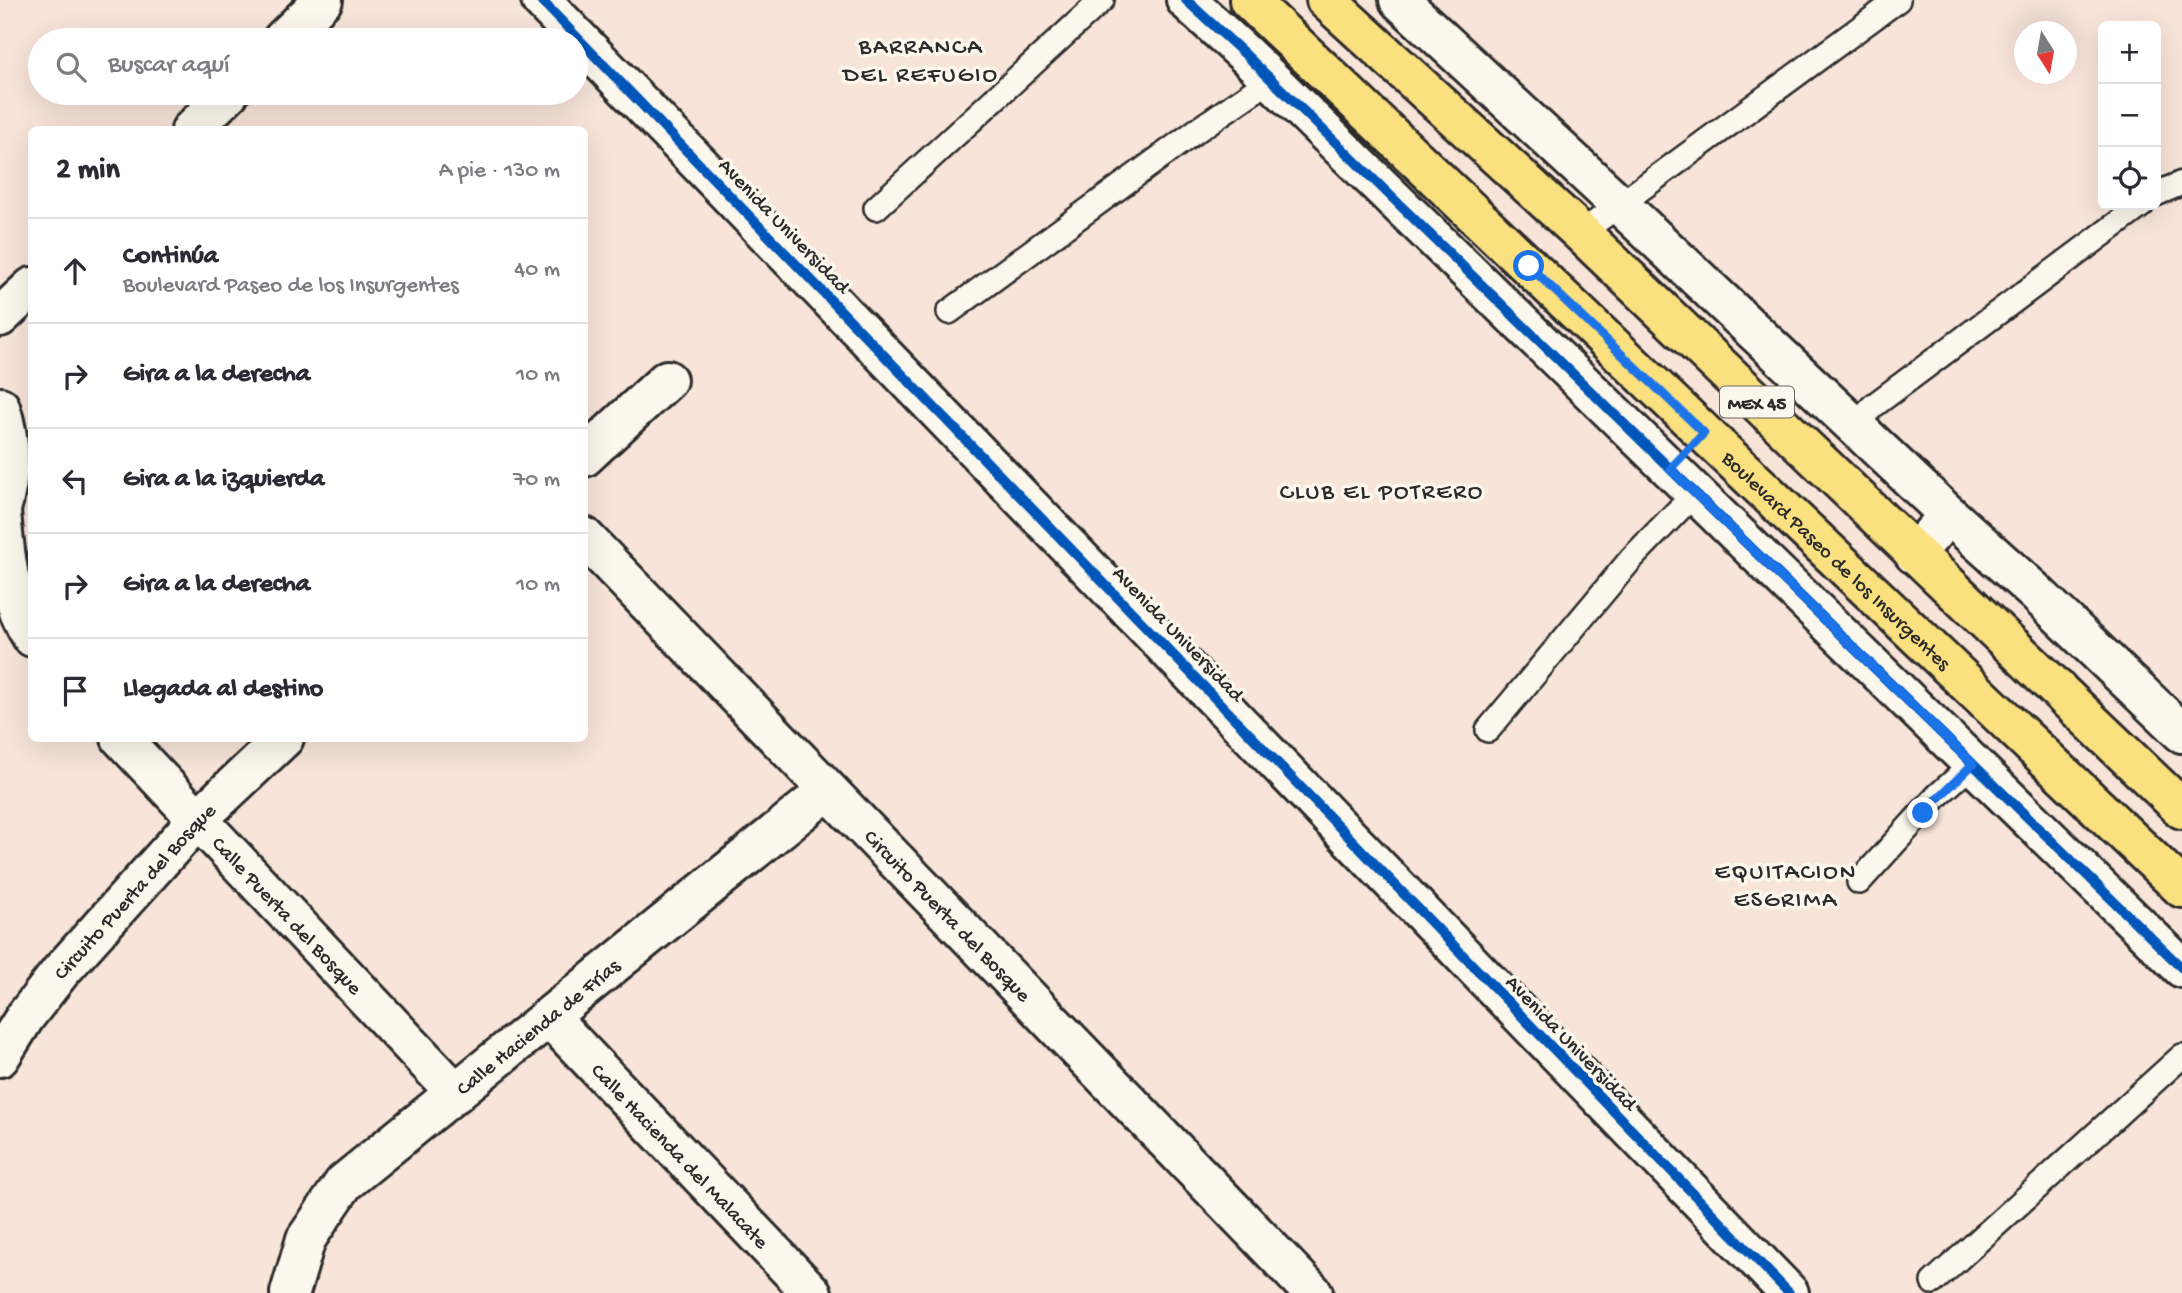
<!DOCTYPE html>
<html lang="es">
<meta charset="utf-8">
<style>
:root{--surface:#fff;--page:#f2f2f3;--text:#2b2b33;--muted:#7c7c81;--line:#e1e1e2}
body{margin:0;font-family:"Gochi Hand",sans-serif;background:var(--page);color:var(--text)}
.controls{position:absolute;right:21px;top:21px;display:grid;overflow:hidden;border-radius:10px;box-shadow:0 7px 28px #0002}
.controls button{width:63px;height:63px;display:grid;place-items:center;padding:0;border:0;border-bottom:2px solid var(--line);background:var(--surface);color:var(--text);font:35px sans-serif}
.compass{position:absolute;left:2014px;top:21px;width:63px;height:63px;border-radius:50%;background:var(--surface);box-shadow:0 7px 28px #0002;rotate:169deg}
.stop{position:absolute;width:21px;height:21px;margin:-16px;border:5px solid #1a73e8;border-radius:50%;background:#fff}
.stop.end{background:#1a73e8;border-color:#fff;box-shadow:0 2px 7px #0008}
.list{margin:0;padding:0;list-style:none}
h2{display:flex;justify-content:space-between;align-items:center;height:91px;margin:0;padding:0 28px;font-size:30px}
h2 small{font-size:23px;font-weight:400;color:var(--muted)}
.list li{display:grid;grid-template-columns:46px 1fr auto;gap:21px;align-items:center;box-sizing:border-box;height:105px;padding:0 28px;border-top:2px solid var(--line)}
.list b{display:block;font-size:26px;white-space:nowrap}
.list p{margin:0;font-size:23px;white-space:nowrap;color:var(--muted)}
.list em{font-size:23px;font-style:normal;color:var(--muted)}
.icon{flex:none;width:38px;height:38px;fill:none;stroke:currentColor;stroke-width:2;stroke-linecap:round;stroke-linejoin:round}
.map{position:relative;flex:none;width:2182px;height:1293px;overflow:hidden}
.search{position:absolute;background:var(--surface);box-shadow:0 7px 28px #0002;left:28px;top:28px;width:560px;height:77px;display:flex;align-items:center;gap:18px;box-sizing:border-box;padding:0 24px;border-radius:38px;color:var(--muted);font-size:26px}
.panel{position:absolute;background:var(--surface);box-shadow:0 7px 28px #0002;left:28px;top:126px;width:560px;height:616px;border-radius:10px}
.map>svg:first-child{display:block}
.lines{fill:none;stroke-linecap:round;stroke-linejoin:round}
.service-casing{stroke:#2b2b2b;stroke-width:28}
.minor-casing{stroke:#2b2b2b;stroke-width:44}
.primary-casing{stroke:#2b2b2b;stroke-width:44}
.service{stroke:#fbf7ec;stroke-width:23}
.minor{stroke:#fbf7ec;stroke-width:38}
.primary{stroke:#fbe080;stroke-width:38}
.cycleway-casing{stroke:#fbf7ec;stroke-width:15}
.cycleway{stroke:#0057b8;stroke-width:10}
.route{stroke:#1a73e8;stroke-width:9}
.labels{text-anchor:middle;stroke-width:7;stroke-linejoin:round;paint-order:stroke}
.shield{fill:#fbf7ec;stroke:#696865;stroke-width:2}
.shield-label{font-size:19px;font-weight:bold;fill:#2b2b2b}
.street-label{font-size:21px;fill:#2b2b2b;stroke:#fbf7ec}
.quarter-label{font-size:24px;letter-spacing:2px;fill:#2b2b2b;stroke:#fbf7ec}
</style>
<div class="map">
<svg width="2182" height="1293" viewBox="0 0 2182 1293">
<rect width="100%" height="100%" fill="#f8e4d9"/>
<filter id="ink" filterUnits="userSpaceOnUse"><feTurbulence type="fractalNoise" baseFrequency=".0143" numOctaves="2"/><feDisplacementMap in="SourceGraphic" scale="14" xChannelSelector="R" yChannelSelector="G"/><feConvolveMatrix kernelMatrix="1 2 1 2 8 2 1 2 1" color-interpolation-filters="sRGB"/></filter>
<g filter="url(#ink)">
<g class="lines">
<defs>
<g id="service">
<polyline points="2156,194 2182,183"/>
<polyline points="876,208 1102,0"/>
<polyline points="1581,233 1898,0"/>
<polyline points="949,312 1196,131 1270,80"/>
<polyline points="1854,426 1873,406 2142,205"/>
<polyline points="1488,730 1632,558 1695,493"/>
<polyline points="1859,882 1938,795 1973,764"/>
<polyline points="1933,1282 2182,1056"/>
</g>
<g id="minor">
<polyline points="541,0 1789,1293"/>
<polyline points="1186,0 1246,55 2182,968"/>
<polyline points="1399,0 1620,205 1949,515"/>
<polyline points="282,40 323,0"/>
<polyline points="191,130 229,93"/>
<polyline points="0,317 32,287"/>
<path d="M0 407C12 443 11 478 0 513"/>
<polyline points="584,457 667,380"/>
<path d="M1 512C5 554 8 600 32 637"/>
<path id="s1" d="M584 537 1313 1293"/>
<polyline points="1914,554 1949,515 2034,591 2182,733"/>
<path id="s2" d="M121 738 456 1093"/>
<path id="s3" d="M549 1017 812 1293"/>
<path id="s4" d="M0 1057 25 1017 61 971 197 820 284 738"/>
<path id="s5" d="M290 1293 306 1239 344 1183 827 791"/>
</g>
<g id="primary">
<path id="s6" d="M1249 0 2182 888"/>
<polyline points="1326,0 1581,233 2182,809"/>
</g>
</defs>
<use href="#service" class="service-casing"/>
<use href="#minor" class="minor-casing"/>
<use href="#primary" class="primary-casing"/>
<use href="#service" class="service"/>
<use href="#minor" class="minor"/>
<use href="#primary" class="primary"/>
<defs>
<g id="cycleway">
<polyline points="541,0 1789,1293"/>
<polyline points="1186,0 1246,55 2182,968"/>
</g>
</defs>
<use href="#cycleway" class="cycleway-casing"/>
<use href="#cycleway" class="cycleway"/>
</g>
</g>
<g class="lines" filter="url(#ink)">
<polyline class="route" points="1529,266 1704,433 1670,469 1973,764 1923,813"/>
</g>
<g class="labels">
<rect class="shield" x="1720" y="386.5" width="74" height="31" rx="5"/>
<g class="shield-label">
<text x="1757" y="409">MEX 45</text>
</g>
<g class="street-label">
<text transform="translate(785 225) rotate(46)" y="7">Avenida Universidad</text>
<text dy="7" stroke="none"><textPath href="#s6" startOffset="812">Boulevard Paseo de los Insurgentes</textPath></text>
<text transform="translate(1179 633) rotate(46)" y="7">Avenida Universidad</text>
<text dy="7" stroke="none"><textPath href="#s4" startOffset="214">Circuito Puerta del Bosque</textPath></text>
<text dy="7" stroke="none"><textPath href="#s2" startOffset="243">Calle Puerta del Bosque</textPath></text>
<text dy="7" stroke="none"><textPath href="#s1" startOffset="525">Circuito Puerta del Bosque</textPath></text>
<text dy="7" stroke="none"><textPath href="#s5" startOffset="373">Calle Hacienda de Frías</textPath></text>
<text transform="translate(1572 1042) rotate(46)" y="7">Avenida Universidad</text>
<text dy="7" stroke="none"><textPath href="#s3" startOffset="191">Calle Hacienda del Malacate</textPath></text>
</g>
<g class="quarter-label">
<text x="921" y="53">BARRANCA<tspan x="921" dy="28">DEL REFUGIO</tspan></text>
<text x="1382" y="498">CLUB EL POTRERO</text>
<text x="1786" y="878">EQUITACION<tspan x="1786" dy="28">ESGRIMA</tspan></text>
</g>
</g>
</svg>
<div class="controls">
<button>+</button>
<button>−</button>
<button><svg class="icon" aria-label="locate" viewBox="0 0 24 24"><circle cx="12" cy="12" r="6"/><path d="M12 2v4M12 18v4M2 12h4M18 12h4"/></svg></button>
</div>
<svg class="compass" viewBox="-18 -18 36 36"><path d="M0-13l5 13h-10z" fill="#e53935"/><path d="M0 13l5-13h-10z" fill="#7c7c81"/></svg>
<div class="stop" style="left:1529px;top:266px"></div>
<div class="stop end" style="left:1923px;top:813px"></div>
<div class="search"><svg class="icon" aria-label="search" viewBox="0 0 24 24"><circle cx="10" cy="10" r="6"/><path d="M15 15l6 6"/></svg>Buscar aquí</div>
<section class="panel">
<h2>2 min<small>A pie · 130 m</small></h2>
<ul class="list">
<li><svg class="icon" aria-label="ahead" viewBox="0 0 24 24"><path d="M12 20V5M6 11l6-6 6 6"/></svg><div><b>Continúa</b><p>Boulevard Paseo de los Insurgentes</p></div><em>40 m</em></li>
<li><svg class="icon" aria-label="right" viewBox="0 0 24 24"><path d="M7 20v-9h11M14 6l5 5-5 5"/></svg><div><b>Gira a la derecha</b></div><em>10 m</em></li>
<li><svg class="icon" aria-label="left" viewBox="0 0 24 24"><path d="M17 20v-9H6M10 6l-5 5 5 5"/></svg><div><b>Gira a la izquierda</b></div><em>70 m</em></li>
<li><svg class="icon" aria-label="right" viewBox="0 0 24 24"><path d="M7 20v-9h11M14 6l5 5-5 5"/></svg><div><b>Gira a la derecha</b></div><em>10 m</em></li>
<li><svg class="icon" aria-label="arrive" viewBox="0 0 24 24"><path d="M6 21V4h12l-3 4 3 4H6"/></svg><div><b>Llegada al destino</b></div></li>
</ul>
</section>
</div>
